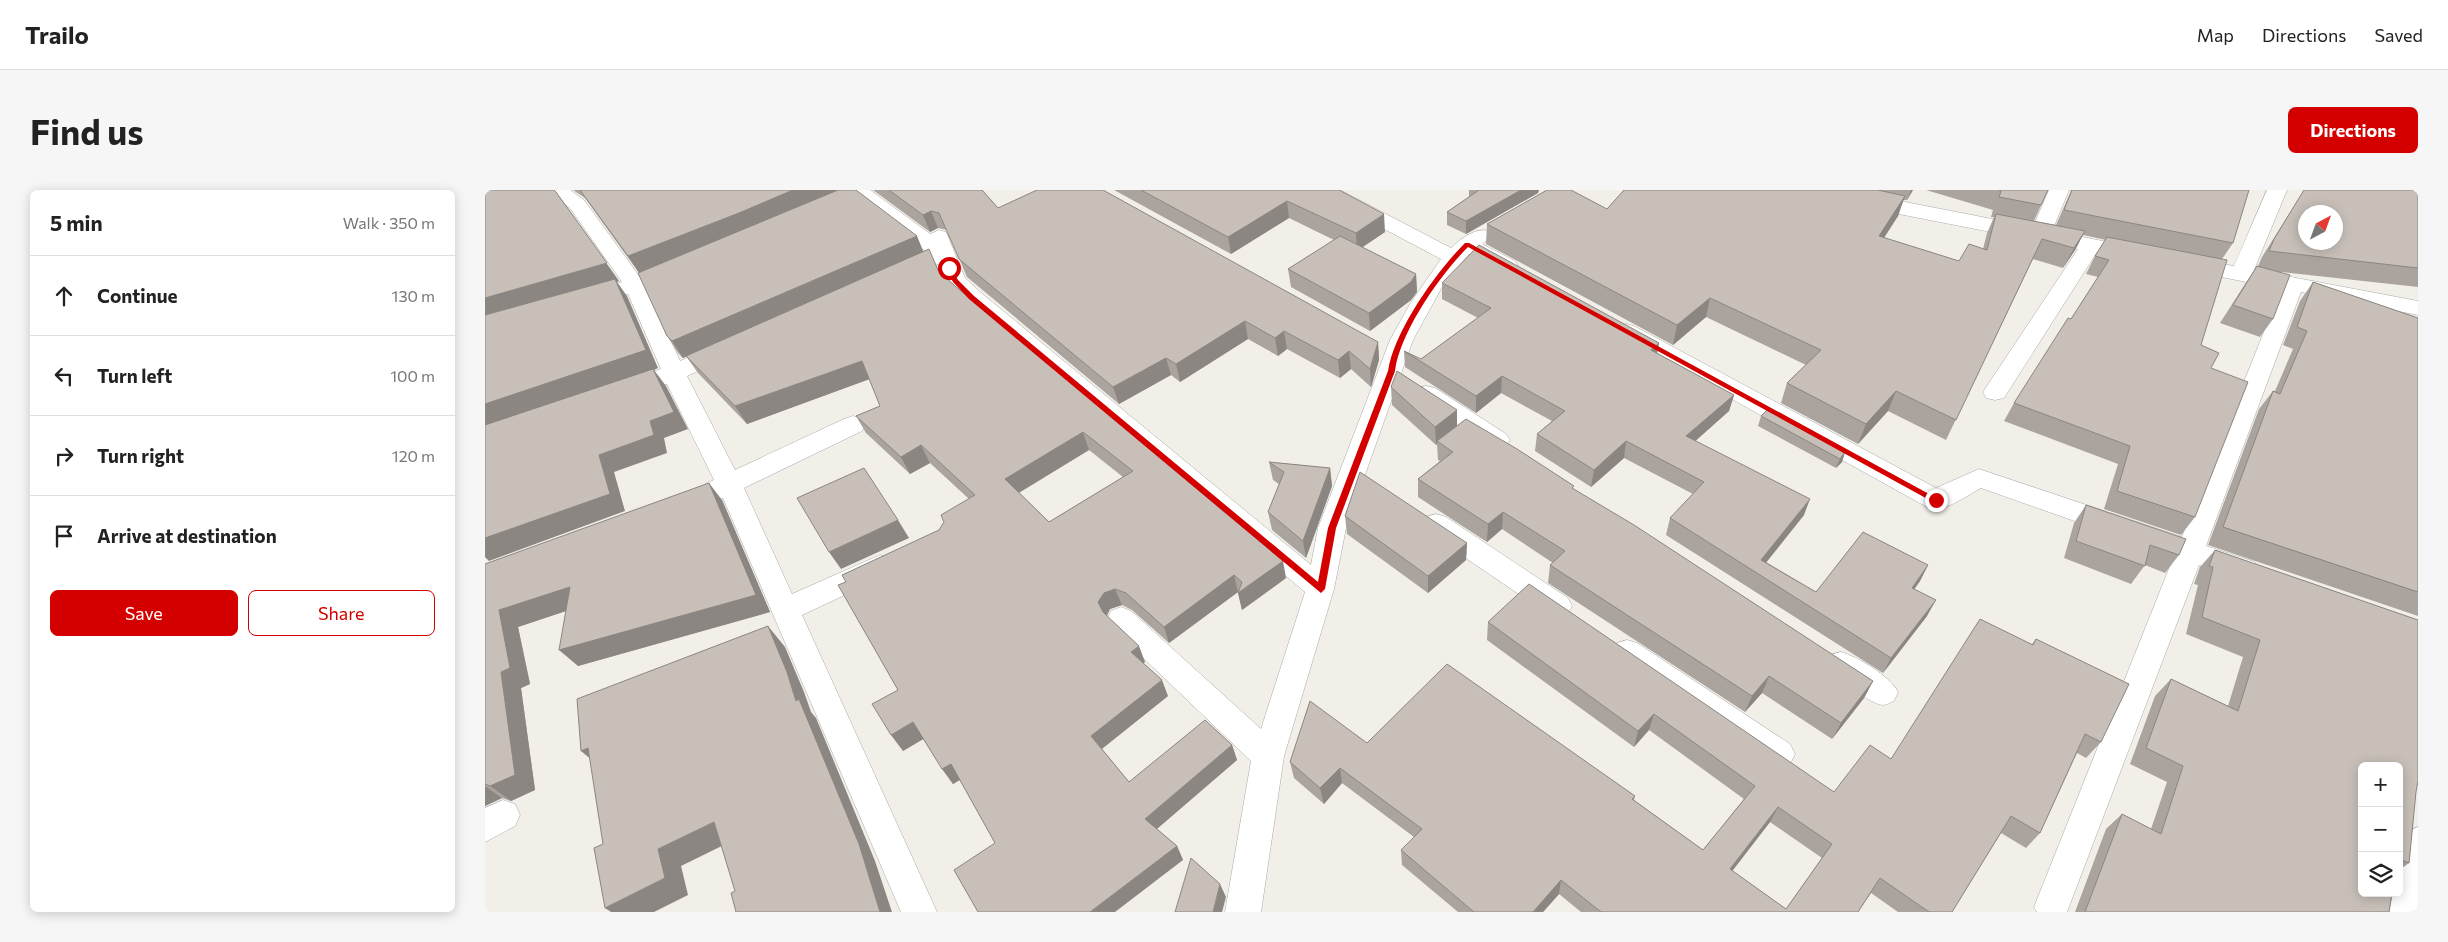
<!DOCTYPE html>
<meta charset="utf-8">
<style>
:root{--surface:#fff;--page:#f6f6f6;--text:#222;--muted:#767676;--line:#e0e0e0;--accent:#d40000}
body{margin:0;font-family:Commissioner,sans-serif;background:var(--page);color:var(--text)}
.controls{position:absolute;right:15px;bottom:15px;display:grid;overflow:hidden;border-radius:8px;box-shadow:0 2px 12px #0003}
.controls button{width:45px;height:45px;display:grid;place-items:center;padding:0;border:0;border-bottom:1px solid var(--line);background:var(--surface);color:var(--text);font:25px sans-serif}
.compass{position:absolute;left:1813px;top:15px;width:45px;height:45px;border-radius:50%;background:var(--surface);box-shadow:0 2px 12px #0003;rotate:41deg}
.stop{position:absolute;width:15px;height:15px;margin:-11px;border:4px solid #d40000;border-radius:50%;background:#fff}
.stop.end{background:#d40000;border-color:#fff;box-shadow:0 1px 5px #0008}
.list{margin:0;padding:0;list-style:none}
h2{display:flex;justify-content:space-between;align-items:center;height:65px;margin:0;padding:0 20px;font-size:21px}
h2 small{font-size:16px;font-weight:400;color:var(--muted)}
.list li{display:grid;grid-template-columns:32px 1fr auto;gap:15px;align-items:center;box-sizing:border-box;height:80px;padding:0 20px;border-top:1px solid var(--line)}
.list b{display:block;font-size:19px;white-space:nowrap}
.list em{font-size:16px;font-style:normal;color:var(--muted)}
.actions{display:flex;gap:10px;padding:15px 20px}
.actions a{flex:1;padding:11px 0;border:1px solid var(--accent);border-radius:8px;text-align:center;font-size:18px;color:var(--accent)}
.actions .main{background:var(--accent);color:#fff}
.icon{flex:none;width:28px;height:28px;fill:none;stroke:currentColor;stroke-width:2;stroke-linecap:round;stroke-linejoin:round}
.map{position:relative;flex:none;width:1933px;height:722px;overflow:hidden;border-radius:8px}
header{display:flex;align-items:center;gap:30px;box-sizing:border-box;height:70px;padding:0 25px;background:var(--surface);border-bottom:1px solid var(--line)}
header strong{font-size:24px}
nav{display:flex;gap:28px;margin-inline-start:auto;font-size:18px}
.intro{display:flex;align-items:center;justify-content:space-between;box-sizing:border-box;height:120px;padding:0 30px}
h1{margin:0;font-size:35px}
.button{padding:12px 22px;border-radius:8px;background:var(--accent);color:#fff;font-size:18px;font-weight:700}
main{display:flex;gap:30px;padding:0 30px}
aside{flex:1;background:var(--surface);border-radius:8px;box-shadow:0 2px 12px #0003}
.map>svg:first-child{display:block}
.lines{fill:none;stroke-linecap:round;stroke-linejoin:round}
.minor-casing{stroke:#a9a9a9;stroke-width:1}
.minor{fill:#fff;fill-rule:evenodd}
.wall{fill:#aba49e;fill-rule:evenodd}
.shaded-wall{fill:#8b8681}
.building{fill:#c7bfb8;stroke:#8b8681;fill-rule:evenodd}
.route{fill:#d40000}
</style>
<header>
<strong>Trailo</strong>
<nav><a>Map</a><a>Directions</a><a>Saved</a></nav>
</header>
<div class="intro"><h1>Find us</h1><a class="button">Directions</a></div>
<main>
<aside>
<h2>5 min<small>Walk · 350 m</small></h2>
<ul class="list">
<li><svg class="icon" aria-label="ahead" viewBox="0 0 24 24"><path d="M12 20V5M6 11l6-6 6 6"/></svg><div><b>Continue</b></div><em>130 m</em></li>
<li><svg class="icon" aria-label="left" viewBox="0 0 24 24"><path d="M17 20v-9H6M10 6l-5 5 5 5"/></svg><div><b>Turn left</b></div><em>100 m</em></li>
<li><svg class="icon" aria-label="right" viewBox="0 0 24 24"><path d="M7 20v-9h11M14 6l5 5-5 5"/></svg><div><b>Turn right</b></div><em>120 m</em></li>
<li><svg class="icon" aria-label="arrive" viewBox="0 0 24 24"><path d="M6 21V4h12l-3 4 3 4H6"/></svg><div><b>Arrive at destination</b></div></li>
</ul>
<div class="actions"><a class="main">Save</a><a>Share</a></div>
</aside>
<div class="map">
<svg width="1933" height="722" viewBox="0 0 1933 722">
<rect width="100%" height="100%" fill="#f2efe9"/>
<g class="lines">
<defs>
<g id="minor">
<polygon points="62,0 85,0 99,10 154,86 184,73 192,72 200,73 203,78 200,83 162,98 195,171 232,155 240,153 248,155 252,160 248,165 202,186 250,280 359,229 368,226 377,229 380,235 377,241 259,298 307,404 395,365 405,368 409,376 405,384 317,425 452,722 416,722 238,308 229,311 220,308 216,301 220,294 229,290 182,194 139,208 130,206 127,200 130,194 176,179 143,104 100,117 92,115 89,110 92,105 137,92 85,18"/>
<path d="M359 0H385L445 44 454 40 461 42 480 88 495 102 826 375 833 338 905 150 925 114 956 69 833 4 830 0H855L966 58C977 48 990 37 1005 41L1008 45 997 54 1030 71 1033 76 1030 81C1013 85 998 71 984 64L957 97 928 150 861 338 849 399 799 566 776 722H740L766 571 626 437 622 429 626 421 636 417 646 421 776 539 820 402 479 112 462 96 453 74 423 88 415 89 407 88 404 83 407 78 443 63 372 9 346 20 339 22 332 20 329 16 332 12Z"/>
<polygon points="1326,0 1359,0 1548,37 1564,0 1584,0 1567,41 1653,58 1660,60 1664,64 1660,68 1653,70 1612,62 1519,208 1510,210 1501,208 1498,202 1593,59 1373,16 1329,4"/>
<path d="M1782 0H1802L1769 80 1933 111V125L1816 102 1721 356 1770 372 1774 380 1770 388 1760 391 1714 375 1582 722H1552L1549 717 1689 366 1496 298C1479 307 1460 323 1442 317L1133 146 1130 141 1133 136 1141 134 1149 136 1451 298 1494 279 1697 347 1796 99 1702 80 1694 79 1691 74 1694 69 1702 68 1749 76Z"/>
<polygon points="941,196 950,198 1021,244 1025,250 1021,256 1012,259 1003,256 932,210 929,204 932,198"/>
<polygon points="951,324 961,327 1083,408 1087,416 1083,424 1073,427 1063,424 941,341 938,334 941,327"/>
<polygon points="1142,450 1152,453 1305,554 1310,564 1305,574 1294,578 1283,574 1132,471 1127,462 1132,453"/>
<path d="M1356 462C1373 467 1405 486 1413 502L1409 511C1406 512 1401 515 1398 515 1384 514 1347 485 1341 474L1345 465Z"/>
<polygon points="18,610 30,614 35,625 30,636 0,652 0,618"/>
<polygon points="1933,637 1933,722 1904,722 1908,703 1914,703 1914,664 1921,642"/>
</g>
</defs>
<use href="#minor" class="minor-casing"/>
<use href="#minor" class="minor"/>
</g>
<g class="wall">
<path d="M88 0H371L439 62 454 80 470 96 801 388 757 420 753 402 684 453 647 420 637 415 625 419 622 426 660 472 658 473 683 506 617 559 644 592 747 555 752 570 672 639 692 656 698 670 510 653 475 590 468 594 438 549 418 561 413 500 361 392 454 340 484 309 445 273 425 284 381 243 371 226 395 216 385 189 262 234 213 183 201 166 198 168 193 163 182 146 154 83 100 8ZM604 260 638 287 564 332 534 303Z"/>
<polygon points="388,0 497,0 513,18 893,152 894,170 886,197 866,179 855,188 802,159 793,166 763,149 695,192 686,185 634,214 482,87 462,40 453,38 445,42"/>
<polygon points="629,0 854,0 900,42 877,57 931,84 932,102 926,110 885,141 806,97 803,79 849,50 804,28 746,64"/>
<polygon points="983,0 1054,0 1053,3 981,44 962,35 962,22 985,6 984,6 984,0"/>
<polygon points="1139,0 1428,0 1422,10 1418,10 1413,26 1399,48 1474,71 1498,59 1502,43 1509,27 1506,27 1508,20 1441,0 1563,0 1549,31 1571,35 1586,1 1585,0 1764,0 1748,53 1737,69 1716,155 1726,178 1710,327 1696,345 1619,319 1633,274 1519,231 1529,213 1586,129 1613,87 1601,84 1610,66 1621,50 1598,45 1590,60 1578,78 1548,69 1461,250 1403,221 1373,254 1296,213 1302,193 1321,175 1221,127 1188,155 1001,54 1002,34 1122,19"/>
<polygon points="1819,0 1933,0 1933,97 1797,82 1788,129 1775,147 1735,133 1760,94 1772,76 1773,76 1777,67"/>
<polygon points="1828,92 1933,128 1933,426 1723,355 1774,219 1788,201 1790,201 1808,159 1798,155 1815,111"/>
<polygon points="957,93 1174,153 1172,163 1249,205 1244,221 1210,251 1319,325 1281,372 1331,402 1443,375 1435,391 1429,399 1442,426 1398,483 1181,345 1185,328 1208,304 1139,268 1106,297 1050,261 1052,244 1067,231 1016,203 991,223 920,177 919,161 936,169 993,128 957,109"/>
<polygon points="906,197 972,220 972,236 1089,299 1388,491 1379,508 1347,549 1277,503 1260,522 1063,393 1065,375 1068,373 1017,339 1002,352 933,307 933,289 955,271 953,270 952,254 951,255 907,215"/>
<polygon points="1276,226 1360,262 1357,272 1351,278 1273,236"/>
<polygon points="784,272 845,278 847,296 821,368 787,340 783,322 794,294 788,290"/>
<polygon points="237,310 285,422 93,476 81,421 33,437 45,494 36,498 50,600 26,611 17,608 0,616 0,374"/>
<polygon points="1601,315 1694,365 1680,383 1660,375 1646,394 1579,368 1589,333"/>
<polygon points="860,326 982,353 981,370 943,403 862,344"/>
<polygon points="1730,360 1933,430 1933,591 1931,602 1924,673 1914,680 1914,576 1877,576 1877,703 1907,703 1904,722 1590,722 1621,639 1637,624 1666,639 1682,592 1645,574 1670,506 1686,489 1743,516 1758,467 1701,444 1713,395 1709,394 1715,377"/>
<path d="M1003 432 1349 602 1406 569 1547 454 1551 449 1616 552 1601 568 1592 563 1555 643 1541 658 1516 643 1467 722H1413L1386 703 1373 722H1096L1074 704 1058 722H973L917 675 916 660 929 647 857 593 839 614 809 588 805 572 882 553 1150 606 1149 610 1218 660 1259 609 1164 540 1149 557 1002 450ZM1285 632 1337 668 1301 719 1247 681Z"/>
</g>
<g class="shaded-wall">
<polygon points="308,0 355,0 155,84 143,66"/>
<polygon points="1036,0 1054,0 1053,3 981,44 981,31"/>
<polygon points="1426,0 1428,0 1422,10"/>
<polygon points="71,2 134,91 132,92 142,106 173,178 169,180 181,196 203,239 179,248 182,263 129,282 140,321 4,371 0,367 0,108"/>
<polygon points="1420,6 1413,26 1387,66 1394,46"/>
<polygon points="802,11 804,28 746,64 743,47"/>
<polygon points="446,21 453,38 445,42 438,25"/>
<polygon points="899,24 900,42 872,61 871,43"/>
<polygon points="1600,41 1590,60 1578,78 1589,58"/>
<polygon points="432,46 439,63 198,168 187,151"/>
<polygon points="931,84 932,102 926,110 885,141 884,123"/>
<polygon points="1225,108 1221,127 1188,155 1192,135"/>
<polygon points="760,131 763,149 695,192 691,174"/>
<polygon points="799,141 802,159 793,166 790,148"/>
<polygon points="893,152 894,170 886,197 885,179"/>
<polygon points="1174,153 1171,169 1166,160"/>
<polygon points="864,161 866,179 855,188 853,170"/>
<polygon points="681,168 686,185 634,214 628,197"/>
<polygon points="377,171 387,188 262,234 250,216"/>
<polygon points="1017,186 1016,203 991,223 991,206"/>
<polygon points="1411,201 1403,221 1373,254 1381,234"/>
<polygon points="1249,205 1244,221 1197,263 1201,246"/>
<polygon points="972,220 972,238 952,251 952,254 951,255 950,237"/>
<polygon points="598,242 604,260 528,306 520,289"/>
<polygon points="1141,251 1139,268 1106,297 1109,280"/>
<polygon points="436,255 445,273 425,284 416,267"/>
<polygon points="1360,262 1357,272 1351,278 1355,269"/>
<polygon points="845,278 847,296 821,368 818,351"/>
<polygon points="224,293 237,310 285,422 93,476 74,460"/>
<polygon points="1325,309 1319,325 1272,384 1276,370"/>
<polygon points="1018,322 1017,339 1002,352 1003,334"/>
<polygon points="413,330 424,348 356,379 344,362"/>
<polygon points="982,353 981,370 943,403 943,386"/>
<polygon points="798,371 801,388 757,420 753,403"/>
<polygon points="1443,375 1435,391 1419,414 1427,398"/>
<polygon points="749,385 753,402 684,453 679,437"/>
<polygon points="85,397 102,414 33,437 45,494 36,498 50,600 26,611 5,596 14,420"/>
<polygon points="630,399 637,415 625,419 620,428 613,412 619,403"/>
<polygon points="1451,410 1442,426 1398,483 1406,468"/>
<polygon points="283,436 300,457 319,502 326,522 331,528 390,671 407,722 395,722 311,511"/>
<polygon points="654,456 660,472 652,478 646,462"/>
<polygon points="1284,486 1277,503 1260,522 1267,506"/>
<polygon points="677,490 683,506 614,561 606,546"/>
<polygon points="1388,491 1379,508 1347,549 1356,533"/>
<polygon points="1169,524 1164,540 1149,557 1153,541"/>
<polygon points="428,532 440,548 418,561 406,545"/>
<polygon points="747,555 752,570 667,643 660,629"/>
<polygon points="103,558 119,580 96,561"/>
<polygon points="466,574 476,589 468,594 457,579"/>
<polygon points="855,578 857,593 839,614 835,598"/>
<polygon points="0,596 17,608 0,616"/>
<polygon points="1293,617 1285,632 1238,693 1245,679"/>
<polygon points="229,632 249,650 196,676 203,705 169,722 126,722 120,718 173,659"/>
<polygon points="692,656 698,670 630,722 605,722"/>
<polygon points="1076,690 1074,704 1058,722 1048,722"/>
<polygon points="735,694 741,707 737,722 728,722"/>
</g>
<g class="building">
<polygon points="0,0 69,0 71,2 122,73 0,108"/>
<polygon points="95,0 308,0 254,23 143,66"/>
<polygon points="353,0 371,0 432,46 187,151 182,146 153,83"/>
<polygon points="404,0 497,0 513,18 552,0 618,0 893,152 885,179 864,161 853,170 799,141 790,148 760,131 691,174 681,168 628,197 474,69 454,23 446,21 438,25"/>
<polygon points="656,0 854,0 899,24 871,43 802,11 743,47"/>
<polygon points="994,0 1036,0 981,31 962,22"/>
<polygon points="1062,0 1086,0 1122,19 1139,0 1393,0 1420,6 1394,46 1474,71 1484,54 1502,60 1511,24 1600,41 1589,58 1557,49 1471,230 1411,201 1381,234 1302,193 1336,160 1225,108 1192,135 1002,34"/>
<polygon points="1514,0 1563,0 1556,15 1514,7 1516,1"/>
<polygon points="1587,0 1764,0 1748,53 1579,20"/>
<path d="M1819 0H1933V78L1784 61 1789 49ZM1820 22H1850V52H1820Z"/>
<polygon points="855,46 931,84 926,92 884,123 803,79"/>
<polygon points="1622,47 1742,70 1716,155 1734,163 1726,178 1763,192 1710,327 1632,301 1645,256 1529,213 1583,128 1586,129 1624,70 1610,66"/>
<polygon points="994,55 1174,153 1166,160 1249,205 1201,246 1325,309 1276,370 1331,402 1378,342 1443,375 1427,398 1451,410 1406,468 1185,328 1219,292 1141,251 1109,280 1052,244 1080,221 1017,186 991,206 919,161 936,169 1006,118 957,93"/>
<path d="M444 59 453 80 470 96 798 371 753 403 757 392 749 385 679 437 641 403 630 399 619 403 613 412 618 422 654 456 646 462 677 490 606 546 644 592 720 530 747 555 660 629 692 656 605 722H493L469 680 510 653 466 574 457 579 428 532 406 545 387 514 413 500 353 395 361 392 357 385 454 340 459 332 456 325 490 305 436 255 416 267 371 226 395 216 377 171 250 216 201 166ZM598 242 648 281 564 332 520 289Z"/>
<polygon points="1772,76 1805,85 1788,129 1748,115"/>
<polygon points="130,89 161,160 0,214 0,125"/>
<polygon points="1828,92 1933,128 1933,402 1738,337 1788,201 1795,204 1822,141 1812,137"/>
<polygon points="168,179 189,222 165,231 169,245 114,265 125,304 0,348 0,235"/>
<polygon points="912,181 972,220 950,237 906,197"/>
<polygon points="1282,220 1360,262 1355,269 1276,226"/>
<polygon points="981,229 1032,259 1089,296 1087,298 1149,335 1388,491 1356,533 1284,486 1267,506 1065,375 1080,361 1018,322 1003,334 933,289 968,262 952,251"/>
<polygon points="784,272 845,278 818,351 783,322 799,282"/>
<polygon points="379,278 413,330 344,362 312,308"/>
<polygon points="875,282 982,353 943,386 860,326"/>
<polygon points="224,293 271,405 74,460 85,397 14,420 25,478 16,482 30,585 5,596 0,594 0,374"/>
<polygon points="1601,315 1701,349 1694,365 1665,355 1660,376 1591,351"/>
<polygon points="1730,360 1933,430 1933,591 1931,602 1924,673 1914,669 1914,576 1877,576 1877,703 1907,703 1904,722 1600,722 1637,624 1676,644 1698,576 1661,558 1686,489 1753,521 1775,450 1717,427 1728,377 1724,376"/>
<path d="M1044 394 1349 602 1385 555 1406 569 1495 429 1548 455 1551 449 1644 494 1616 552 1600 544 1555 643 1526 626 1467 722H1444L1395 688 1373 722H1116L1076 690 1048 722H989L916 660 937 639 855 578 835 598 805 572 825 511 882 553 962 474 1150 606 1147 609 1218 660 1270 596 1169 524 1153 541 1003 432ZM1293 617 1347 654 1301 719 1245 679Z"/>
<polygon points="283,436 302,482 311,511 314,509 374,654 395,722 251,722 246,703 250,701 229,632 173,659 180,688 120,718 109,658 118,654 103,558 96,561 92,509"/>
<polygon points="706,668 735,694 728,722 690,722"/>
</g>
<path class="route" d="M980 53H984L1455 310 1448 312 983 57C955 85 915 142 910 181L851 338 840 399 836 403 484 109 468 92 461 78 466 77 473 90 489 106 833 392 843 338 903 181C909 141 951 82 980 53Z"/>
</svg>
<div class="controls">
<button>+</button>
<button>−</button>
<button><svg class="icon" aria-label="layers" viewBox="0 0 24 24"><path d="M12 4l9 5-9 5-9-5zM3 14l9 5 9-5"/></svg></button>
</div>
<svg class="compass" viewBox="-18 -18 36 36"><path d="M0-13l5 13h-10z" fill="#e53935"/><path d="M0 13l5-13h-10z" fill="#767676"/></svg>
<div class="stop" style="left:464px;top:78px"></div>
<div class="stop end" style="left:1451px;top:310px"></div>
</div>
</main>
